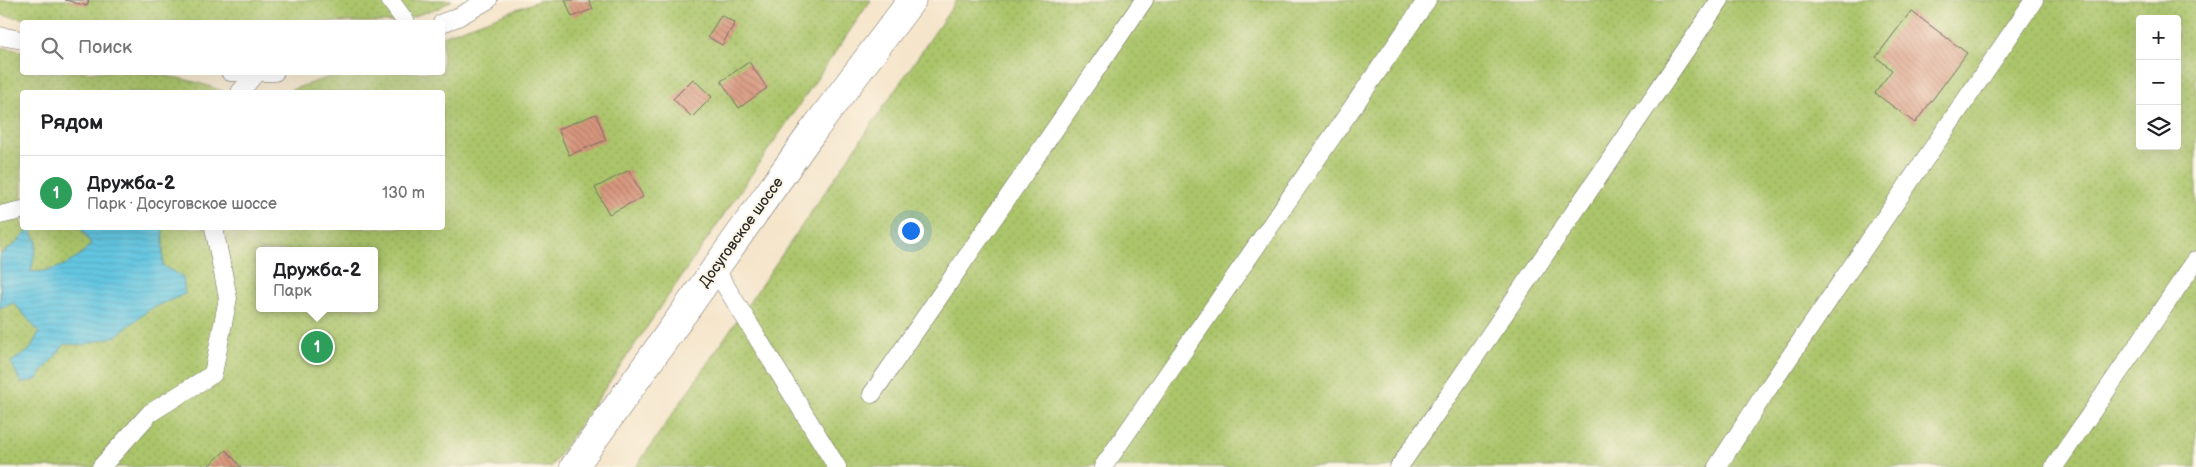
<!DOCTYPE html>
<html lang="ru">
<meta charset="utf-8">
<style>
:root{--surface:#fff;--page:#f2f2f2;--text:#202124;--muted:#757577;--line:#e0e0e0;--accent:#d93025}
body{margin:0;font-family:"Balsamiq Sans",sans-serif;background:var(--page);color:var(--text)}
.controls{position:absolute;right:15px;top:15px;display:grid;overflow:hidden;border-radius:5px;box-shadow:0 5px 20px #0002}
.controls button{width:45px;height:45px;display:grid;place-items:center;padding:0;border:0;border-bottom:1px solid var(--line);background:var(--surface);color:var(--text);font:25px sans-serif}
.you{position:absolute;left:910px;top:230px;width:18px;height:18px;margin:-12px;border:4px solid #fff;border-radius:50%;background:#1a73e8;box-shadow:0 0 0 8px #1a73e833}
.badge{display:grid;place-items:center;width:32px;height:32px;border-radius:50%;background:var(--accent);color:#fff;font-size:16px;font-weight:700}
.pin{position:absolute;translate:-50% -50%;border:2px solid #fff;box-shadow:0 1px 5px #0006}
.popup{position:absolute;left:256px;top:247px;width:122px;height:65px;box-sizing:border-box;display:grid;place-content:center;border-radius:5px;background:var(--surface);filter:drop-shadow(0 1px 4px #0005);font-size:16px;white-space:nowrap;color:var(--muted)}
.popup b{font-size:19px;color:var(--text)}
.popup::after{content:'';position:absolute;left:50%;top:100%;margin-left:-10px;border:10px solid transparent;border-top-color:var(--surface)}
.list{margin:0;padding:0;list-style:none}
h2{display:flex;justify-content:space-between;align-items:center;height:65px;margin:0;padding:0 20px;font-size:21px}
h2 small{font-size:16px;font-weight:400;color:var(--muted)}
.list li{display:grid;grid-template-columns:32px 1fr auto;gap:15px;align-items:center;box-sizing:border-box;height:75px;padding:0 20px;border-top:1px solid var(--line)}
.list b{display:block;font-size:19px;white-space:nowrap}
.list p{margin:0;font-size:16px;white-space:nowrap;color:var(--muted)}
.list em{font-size:16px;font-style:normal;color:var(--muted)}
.icon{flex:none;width:28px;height:28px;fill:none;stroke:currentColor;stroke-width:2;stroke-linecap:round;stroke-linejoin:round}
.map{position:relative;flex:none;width:2196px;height:467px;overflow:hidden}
.search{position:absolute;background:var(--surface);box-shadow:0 5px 20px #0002;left:20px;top:20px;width:425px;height:55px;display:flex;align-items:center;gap:12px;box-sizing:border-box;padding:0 18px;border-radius:5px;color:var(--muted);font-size:19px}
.panel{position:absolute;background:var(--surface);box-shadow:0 5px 20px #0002;left:20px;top:90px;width:425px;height:140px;border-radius:5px}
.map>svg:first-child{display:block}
.garden{fill:url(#garden-dots);stroke:#6b784a;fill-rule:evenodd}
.water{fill:url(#water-rules);stroke:#477886}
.building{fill:url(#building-back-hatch)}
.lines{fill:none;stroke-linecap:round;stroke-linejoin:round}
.service-casing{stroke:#726c63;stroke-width:19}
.secondary-casing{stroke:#726c63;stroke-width:29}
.service{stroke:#fff;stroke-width:18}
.secondary{stroke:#fff;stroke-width:28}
.labels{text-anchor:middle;stroke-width:4;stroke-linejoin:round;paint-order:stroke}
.street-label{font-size:15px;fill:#2b2b2b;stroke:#fcf5e5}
</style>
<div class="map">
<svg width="2196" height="467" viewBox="0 0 2196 467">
<defs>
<pattern id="garden-dots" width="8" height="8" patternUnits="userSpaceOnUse" patternTransform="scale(1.25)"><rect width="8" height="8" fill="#abc56a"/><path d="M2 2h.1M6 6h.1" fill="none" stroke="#93a95c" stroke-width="1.8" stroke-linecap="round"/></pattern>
<pattern id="water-rules" width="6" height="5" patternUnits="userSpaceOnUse" patternTransform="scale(1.25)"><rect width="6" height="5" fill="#63c6e1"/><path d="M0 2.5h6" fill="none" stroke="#56aac1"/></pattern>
<pattern id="building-back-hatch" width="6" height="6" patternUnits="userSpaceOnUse" patternTransform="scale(1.25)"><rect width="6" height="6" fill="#d8967d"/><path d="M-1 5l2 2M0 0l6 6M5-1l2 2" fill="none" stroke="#af7b67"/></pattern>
</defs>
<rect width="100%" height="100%" fill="#fcf5e5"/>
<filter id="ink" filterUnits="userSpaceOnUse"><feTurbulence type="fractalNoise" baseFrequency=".02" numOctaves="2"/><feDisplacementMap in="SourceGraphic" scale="10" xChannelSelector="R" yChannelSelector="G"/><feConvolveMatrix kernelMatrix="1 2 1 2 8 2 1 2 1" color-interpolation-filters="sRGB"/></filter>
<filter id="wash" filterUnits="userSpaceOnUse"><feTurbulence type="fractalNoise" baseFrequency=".0096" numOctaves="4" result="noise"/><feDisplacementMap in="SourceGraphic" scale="20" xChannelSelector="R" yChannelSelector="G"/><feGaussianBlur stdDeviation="1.12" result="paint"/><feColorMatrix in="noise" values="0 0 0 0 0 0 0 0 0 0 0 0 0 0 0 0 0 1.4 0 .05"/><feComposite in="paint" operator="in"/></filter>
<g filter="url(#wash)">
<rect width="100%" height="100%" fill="#f5e5cb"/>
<g class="garden">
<polygon points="0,0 452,0 441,7 397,22 50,22 0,15"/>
<path d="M541 0H871L551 467H0V47L22 51V72C89 73 162 65 224 92H22V228H442V92H285L341 73 442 72 443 36ZM260 251H374V308H260Z"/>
<path d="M957 0H2196V467H636ZM2140 19H2177V146H2140Z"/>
</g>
<path class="water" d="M81 228H163V266L183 277 185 294 150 309 116 336 83 345 65 344 36 380 21 383 11 362 30 350 39 332 14 303 0 308V255L14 245 30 229 37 241 31 272C57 271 73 264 91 244Z"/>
<g id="blocks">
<g class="building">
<polygon points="65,0 89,0 87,6"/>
<polygon points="565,0 589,0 593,9 572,17"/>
<polygon points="1911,11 1967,53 1915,123 1875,93 1892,70 1876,57"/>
<polygon points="721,15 735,23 722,45 708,37"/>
<polygon points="749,62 767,88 739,108 721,81"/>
<polygon points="693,79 712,97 692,117 673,99"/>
<polygon points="596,114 606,140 569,155 558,129"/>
<polygon points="629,170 643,197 609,214 595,188"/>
<polygon points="226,450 241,467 207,467"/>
</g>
</g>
</g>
<g filter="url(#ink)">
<use href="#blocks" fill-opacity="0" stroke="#726c63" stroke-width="1"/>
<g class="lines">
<defs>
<g id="service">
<polyline points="390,0 406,22"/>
<polyline points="442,23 458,17 488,0"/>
<polyline points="0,36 22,40"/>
<polyline points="230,72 275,72"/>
<polyline points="240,92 256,73"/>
<polyline points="0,215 22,210"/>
<polyline points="715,269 837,467"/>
<polyline points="872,394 1144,0"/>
<polyline points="101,467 150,413 213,374 228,298 214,228"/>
<polyline points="1103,467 1427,0"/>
<polyline points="1399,467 1720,0"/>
<polyline points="1717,467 1763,396 2034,0"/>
<polyline points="2054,467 2196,260"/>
</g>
<polyline id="secondary" points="574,467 813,131 912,0"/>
</defs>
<use href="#service" class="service-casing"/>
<use href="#secondary" class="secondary-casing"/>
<use href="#service" class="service"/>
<use href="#secondary" class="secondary"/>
</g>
</g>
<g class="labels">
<g class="street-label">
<text transform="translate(741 232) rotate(-54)" y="5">Досуговское шоссе</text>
</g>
</g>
</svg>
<div class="controls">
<button>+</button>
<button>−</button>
<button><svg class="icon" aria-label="layers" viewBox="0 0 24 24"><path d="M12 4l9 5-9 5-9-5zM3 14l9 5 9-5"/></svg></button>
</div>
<div class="you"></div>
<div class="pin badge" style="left:317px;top:347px;background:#2e9e5b">1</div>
<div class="popup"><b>Дружба-2</b>Парк</div>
<div class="search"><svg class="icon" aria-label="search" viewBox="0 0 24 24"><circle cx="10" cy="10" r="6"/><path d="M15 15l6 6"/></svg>Поиск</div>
<section class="panel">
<h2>Рядом<small></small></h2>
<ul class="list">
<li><span class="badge" style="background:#2e9e5b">1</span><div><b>Дружба-2</b><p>Парк · Досуговское шоссе</p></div><em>130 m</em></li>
</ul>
</section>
</div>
